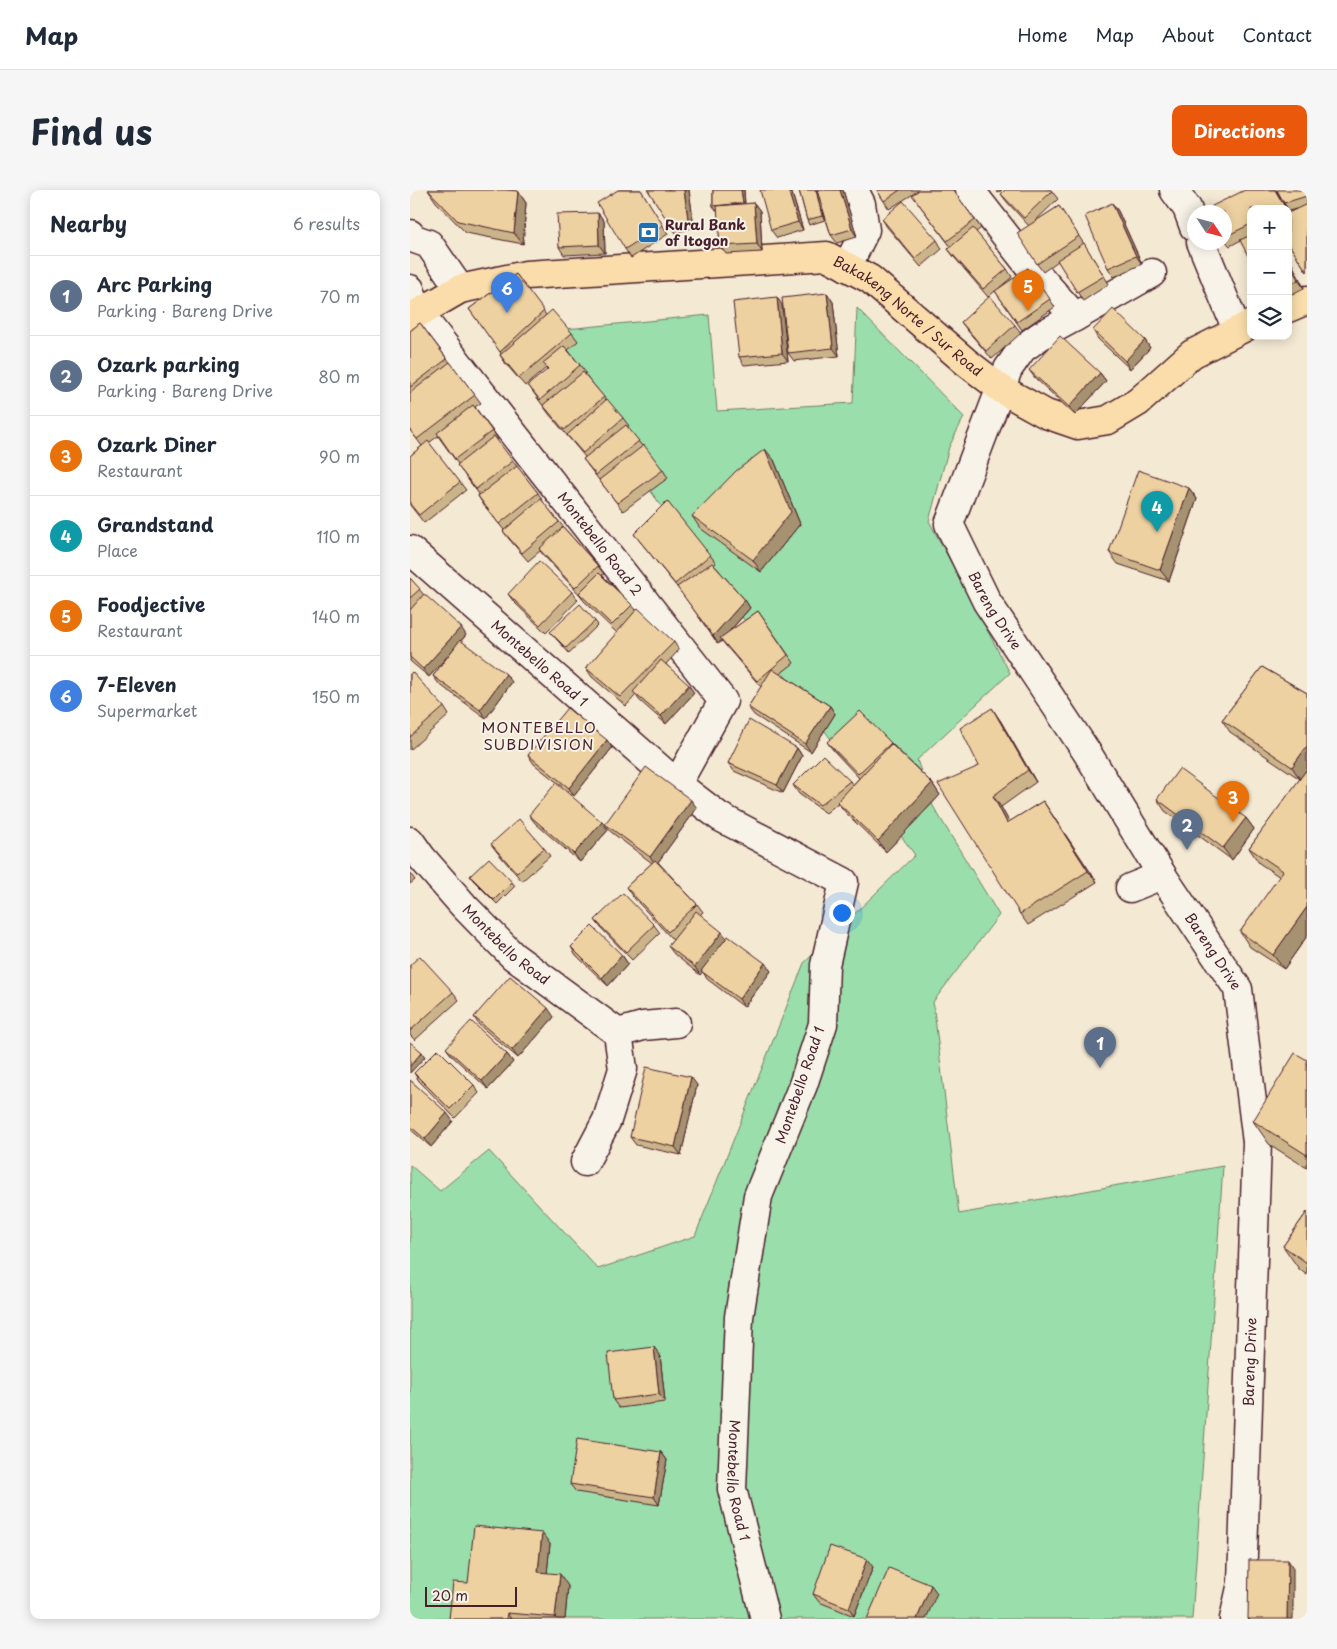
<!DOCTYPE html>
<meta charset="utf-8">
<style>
:root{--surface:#fff;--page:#f6f6f7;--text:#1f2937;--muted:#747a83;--line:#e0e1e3;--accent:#ea580c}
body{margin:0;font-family:"Playpen Sans",sans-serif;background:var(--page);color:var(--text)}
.controls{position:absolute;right:15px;top:15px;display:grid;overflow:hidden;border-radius:10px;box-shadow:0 2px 12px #0003}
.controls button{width:45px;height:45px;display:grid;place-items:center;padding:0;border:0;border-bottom:1px solid var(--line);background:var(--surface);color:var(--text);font:25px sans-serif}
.compass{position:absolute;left:777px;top:15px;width:45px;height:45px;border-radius:50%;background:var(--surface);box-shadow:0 2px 12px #0003;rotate:126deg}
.scale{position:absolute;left:15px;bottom:12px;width:92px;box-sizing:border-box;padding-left:5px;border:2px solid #4a1f2b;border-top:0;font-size:14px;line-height:18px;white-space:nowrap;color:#4a1f2b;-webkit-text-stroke:4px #f7f3e8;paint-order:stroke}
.you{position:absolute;left:431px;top:722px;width:18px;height:18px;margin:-12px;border:4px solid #fff;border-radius:50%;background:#1a73e8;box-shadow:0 0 0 8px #1a73e833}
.badge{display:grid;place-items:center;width:32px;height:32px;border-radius:50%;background:var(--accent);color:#fff;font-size:16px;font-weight:700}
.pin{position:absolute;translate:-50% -41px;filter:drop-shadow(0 1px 2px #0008)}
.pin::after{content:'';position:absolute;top:26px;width:18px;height:15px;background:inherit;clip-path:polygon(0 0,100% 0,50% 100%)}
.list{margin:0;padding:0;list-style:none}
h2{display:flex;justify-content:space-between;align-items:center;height:65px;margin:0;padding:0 20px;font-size:21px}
h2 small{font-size:16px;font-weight:400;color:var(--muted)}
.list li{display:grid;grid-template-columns:32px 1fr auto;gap:15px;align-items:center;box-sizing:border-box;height:80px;padding:0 20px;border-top:1px solid var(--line)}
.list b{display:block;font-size:19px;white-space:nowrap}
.list p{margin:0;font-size:16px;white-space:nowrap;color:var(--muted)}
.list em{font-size:16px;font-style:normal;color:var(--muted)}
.icon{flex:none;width:28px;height:28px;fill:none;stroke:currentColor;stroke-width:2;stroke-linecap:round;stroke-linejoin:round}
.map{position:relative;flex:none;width:897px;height:1429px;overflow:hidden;border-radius:10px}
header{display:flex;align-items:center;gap:30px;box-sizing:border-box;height:70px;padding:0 25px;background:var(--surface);border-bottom:1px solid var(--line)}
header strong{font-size:24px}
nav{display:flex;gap:28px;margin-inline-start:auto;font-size:18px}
.intro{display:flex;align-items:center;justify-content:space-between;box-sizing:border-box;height:120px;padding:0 30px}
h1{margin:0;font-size:35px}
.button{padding:12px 22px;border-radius:10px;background:var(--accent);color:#fff;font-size:18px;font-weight:700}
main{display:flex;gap:30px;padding:0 30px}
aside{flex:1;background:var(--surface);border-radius:10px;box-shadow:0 2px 12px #0003}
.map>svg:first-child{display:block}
.green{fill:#9adfab;stroke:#727f6b}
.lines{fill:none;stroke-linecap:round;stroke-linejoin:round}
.minor-casing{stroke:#4a1f2b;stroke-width:31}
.major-casing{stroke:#4a1f2b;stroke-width:31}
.minor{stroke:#f7f3e8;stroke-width:28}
.major{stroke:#faddab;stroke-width:28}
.wall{fill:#ccb48a;stroke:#4a1f2b}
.shaded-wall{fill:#a69271;stroke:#4a1f2b}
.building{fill:#edd1a1;stroke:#4a1f2b}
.labels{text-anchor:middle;stroke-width:4;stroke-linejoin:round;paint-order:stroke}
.poi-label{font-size:14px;font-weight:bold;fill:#4a1f2b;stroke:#f7f3e8;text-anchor:start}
.street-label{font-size:14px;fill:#4a1f2b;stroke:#f7f3e8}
.neighbourhood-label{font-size:15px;letter-spacing:1px;fill:#4a1f2b;stroke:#f7f3e8}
</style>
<header>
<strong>Map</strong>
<nav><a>Home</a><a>Map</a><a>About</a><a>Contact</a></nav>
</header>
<div class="intro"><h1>Find us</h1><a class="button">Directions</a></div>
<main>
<aside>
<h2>Nearby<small>6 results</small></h2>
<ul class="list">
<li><span class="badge" style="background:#5c6f8a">1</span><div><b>Arc Parking</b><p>Parking · Bareng Drive</p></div><em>70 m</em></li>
<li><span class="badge" style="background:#5c6f8a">2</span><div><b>Ozark parking</b><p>Parking · Bareng Drive</p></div><em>80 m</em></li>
<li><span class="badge" style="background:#e8710a">3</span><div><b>Ozark Diner</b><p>Restaurant</p></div><em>90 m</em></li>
<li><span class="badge" style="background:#0f9aa8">4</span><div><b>Grandstand</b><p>Place</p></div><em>110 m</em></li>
<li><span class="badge" style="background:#e8710a">5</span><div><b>Foodjective</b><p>Restaurant</p></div><em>140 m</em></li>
<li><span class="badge" style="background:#3f7fe0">6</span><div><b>7-Eleven</b><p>Supermarket</p></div><em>150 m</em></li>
</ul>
</aside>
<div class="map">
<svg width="897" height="1429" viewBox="0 0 897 1429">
<rect width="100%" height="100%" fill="#f4e9d3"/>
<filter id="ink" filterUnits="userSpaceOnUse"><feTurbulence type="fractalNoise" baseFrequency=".02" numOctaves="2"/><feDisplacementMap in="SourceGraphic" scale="10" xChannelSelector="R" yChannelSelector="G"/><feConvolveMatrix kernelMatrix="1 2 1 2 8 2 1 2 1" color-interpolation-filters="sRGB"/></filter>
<g filter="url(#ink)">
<polygon class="green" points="447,118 554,227 539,257 519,331 600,483 507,570 523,616 589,725 523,812 549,1024 813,976 782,1429 0,1429 0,975 30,1001 79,961 188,1079 285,1046 394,773 505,665 125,142 299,125 307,221 443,213"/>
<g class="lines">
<defs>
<g id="minor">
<polyline points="560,0 617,73 665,127"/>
<polyline points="764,0 777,18 784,37"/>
<polyline points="0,44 2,48 19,54 50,99"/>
<polyline points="791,52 827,140"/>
<polyline points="437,77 455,40 451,14 444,0"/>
<path id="s1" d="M742 83 665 127 630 146 612 159 598 179 539 334 577 412 676 561 752 685 828 799 847 952 832 1393 824 1429"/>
<path id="s2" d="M0 99 8 122 313 511 267 594"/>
<path id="s3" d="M0 360 267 594 310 627 434 692 415 775 413 834 393 895 348 1006 329 1127 322 1299 355 1429"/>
<path id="s4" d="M0 651 12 668 54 716 103 766 208 843 213 879 197 930 175 972"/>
<polyline points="720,698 752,685"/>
<polyline points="208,843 233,836 266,833"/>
</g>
<g id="major">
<polyline points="878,118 897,110"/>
<path id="s5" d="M0 128 50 99 116 85 417 66 460 89 556 172 591 199 636 224 668 235 698 230 728 212 782 164 841 134"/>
</g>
</defs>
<use href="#minor" class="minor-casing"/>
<use href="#major" class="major-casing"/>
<use href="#minor" class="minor"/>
<use href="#major" class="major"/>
</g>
<g class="wall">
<polygon points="18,0 108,1 116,13 113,54 56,43 26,12"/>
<polygon points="208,0 231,0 258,44 221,68 215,59"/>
<polygon points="238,0 279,0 284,37 266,43"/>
<polygon points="303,0 334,0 335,14 344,13 350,21 352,62 316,64 310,56 308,20 306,20 303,16"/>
<polygon points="381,0 393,40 367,48 361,40"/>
<polygon points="389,0 433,0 447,47 427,53 421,45 412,17 415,30 399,35 397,30"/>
<polygon points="467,0 543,0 571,38 566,42 597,79 602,87 588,99 618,78 645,117 612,140 585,101 578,107 544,67 538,59 541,57 508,13 508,1 479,19"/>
<polygon points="586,0 592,0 588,3"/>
<polygon points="641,0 648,9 623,33 649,16 674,54 699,94 673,111 648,71 633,82 627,74 619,36 597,12 591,4"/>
<polygon points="835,0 866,0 877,19 841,19 841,72 831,50 820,56 814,49 814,22"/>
<polygon points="897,0 897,82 878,53 878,21 879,23 886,19 879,21 874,13"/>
<polygon points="702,13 708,21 732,74 704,87 698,78"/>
<polygon points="188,23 194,31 195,63 154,65 149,57"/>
<polygon points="472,29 527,50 532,59 511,77 477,37"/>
<polygon points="878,66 894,98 878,106"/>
<polygon points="106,84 136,125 162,143 168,151 158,160 170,175 176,183 175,184 196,210 213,228 219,236 217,237 232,256 253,280 258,288 213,321 179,277 173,269 175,267 139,224 118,195 138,180 136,178 115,196 95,173 90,165 91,163 59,119"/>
<polygon points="417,103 423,112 429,166 384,171 378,163"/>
<polygon points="372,115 378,171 334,175 329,167"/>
<polygon points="551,132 605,135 611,143 582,169 557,140"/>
<polygon points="10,133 71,213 65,217 88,249 86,250 128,303 133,311 133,312 155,339 188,376 194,384 192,385 222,415 226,420 264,452 269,460 256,474 284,503 256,534 229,510 226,505 216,516 182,487 176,478 207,443 174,411 171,406 135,367 130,361 118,371 99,349 93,341 94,340 73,314 68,306 69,304 47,275 48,274 28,246 19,253 56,300 14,333 0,315 0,266 12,256 0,240 0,141"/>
<polygon points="683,140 735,150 740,158 720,179 688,149"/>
<polygon points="619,180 690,183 696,191 665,225 625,188"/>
<polygon points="364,270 390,334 351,382 290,338 282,326"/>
<polygon points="779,298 787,309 759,391 708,374 699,362"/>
<polygon points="224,344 300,365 306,373 304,375 335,410 340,418 320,441 348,421 384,473 370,484 420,516 425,524 401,562 344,525 338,517 351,497 316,456 312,451 308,454 271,402"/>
<polygon points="0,388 13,404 56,445 51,451 102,492 76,528 29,494 23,486 38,465 19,487 0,471"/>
<polygon points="162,402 168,410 136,443 104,412 98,404"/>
<polygon points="185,431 188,435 159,463 140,442"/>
<polygon points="852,477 897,503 897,579 892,586 897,579 897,746 874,779 840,757 830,742 870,687 849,673 839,658 890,589 820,542 812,530"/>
<polygon points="0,484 34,517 39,525 0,560"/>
<polygon points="590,530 626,592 591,617 599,632 633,611 687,692 618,735 610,724 569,576"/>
<polygon points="197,550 202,558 164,606 124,574 118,565"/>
<polygon points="417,552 481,553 522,593 530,605 476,662 436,623 428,613 416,623 389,604 383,595 440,591 443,595 449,588 423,560"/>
<polygon points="387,558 392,566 373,603 324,581 318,573"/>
<polygon points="747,609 836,628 844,639 822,670 755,621"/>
<polygon points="287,618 248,672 287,714 293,722 290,725 316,748 361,781 334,817 297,789 293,782 290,785 264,764 258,756 263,750 222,706 216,697 242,673 201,642 195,634"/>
<polygon points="119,625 198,640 170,672 125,633"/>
<polygon points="81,654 134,658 140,666 112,691 87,662"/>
<polygon points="0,683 5,690 0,694"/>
<polygon points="60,686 102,692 105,696 87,714 63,690"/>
<polygon points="185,730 244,735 250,743 222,770 191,738"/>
<polygon points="161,757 212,765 218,774 198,796 166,765"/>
<polygon points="0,775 43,802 49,810 5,850 0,845"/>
<polygon points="64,827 144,827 108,868 69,835"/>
<polygon points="36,858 97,864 103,872 78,899 42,866"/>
<polygon points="897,870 897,978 859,954 843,931"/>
<polygon points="4,883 64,895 69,903 45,928 9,891"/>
<polygon points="0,890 43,931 21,957 0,939"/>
<polygon points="287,895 271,965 226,955 220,947"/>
<polygon points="897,1022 897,1085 889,1079 873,1056"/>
<polygon points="250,1165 255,1212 209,1218 203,1210"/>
<polygon points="251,1262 257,1270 249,1315 166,1302 160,1294"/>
<polygon points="140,1354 137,1383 158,1396 155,1429 39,1429 58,1393"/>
<polygon points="463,1377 444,1426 409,1412 403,1404"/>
</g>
<g class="shaded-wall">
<polygon points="274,0 279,0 284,37 278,29"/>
<polygon points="331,0 334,0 335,17 333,13"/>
<polygon points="378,0 381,0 393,40 388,32"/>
<polygon points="406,0 408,0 415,30 412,26"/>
<polygon points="430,0 433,0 447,47 442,39"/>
<polygon points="865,0 866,0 877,19 876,19"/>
<polygon points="108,1 116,13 113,54 104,43"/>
<polygon points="344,13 350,21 352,62 347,54"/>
<polygon points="702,13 708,21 732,74 726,66"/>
<polygon points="188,23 194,31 195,63 189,55"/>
<polygon points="878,66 894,98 888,90 878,70"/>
<polygon points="417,103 423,112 429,166 423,158"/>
<polygon points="367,107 372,115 378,171 372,163"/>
<polygon points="735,150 740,158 720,179 715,171"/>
<polygon points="690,183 696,191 665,225 659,217"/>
<polygon points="355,259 364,270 390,334 351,382 343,370"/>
<polygon points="779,298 787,309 759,391 750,380"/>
<polygon points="335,410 340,418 308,454 303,446"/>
<polygon points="51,437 56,445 19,487 13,479"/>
<polygon points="96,484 102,492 76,528 70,520"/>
<polygon points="279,495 284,503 256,534 251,526"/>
<polygon points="420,516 425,524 401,562 395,554"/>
<polygon points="582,518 590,530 626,592 618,580"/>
<polygon points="197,550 202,558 164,606 159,598"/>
<polygon points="897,556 897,579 890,589 882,577"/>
<polygon points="387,558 392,566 373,603 367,595"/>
<polygon points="522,593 530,605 476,662 468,651"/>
<polygon points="583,606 591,617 606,644 597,633"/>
<polygon points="281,610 287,618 246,675 240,667"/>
<polygon points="633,611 687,692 678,681"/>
<polygon points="836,628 844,639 822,670 813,658"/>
<polygon points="192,632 198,640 170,672 164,664"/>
<polygon points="897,717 897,746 874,779 863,765"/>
<polygon points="312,742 318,750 291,781 293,782 290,785 285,777"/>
<polygon points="212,765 218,774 198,796 192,788"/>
<polygon points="355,773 361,781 334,817 329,809"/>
<polygon points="138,818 144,827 108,868 102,860"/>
<polygon points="12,862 15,867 0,883 0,876"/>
<polygon points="97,864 103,872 78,899 72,891"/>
<polygon points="281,887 287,895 271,965 265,957"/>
<polygon points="37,923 43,931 21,957 15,949"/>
<polygon points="244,1157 250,1165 255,1212 249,1204"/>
<polygon points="251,1262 257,1270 249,1315 244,1307"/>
<polygon points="132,1343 140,1354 136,1394 128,1382"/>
<polygon points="457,1369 463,1377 444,1426 439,1418"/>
<polygon points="878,1370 883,1378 883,1429 877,1429"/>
<polygon points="150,1384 158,1396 155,1429 147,1429 145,1427"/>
<polygon points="521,1395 527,1403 516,1429 507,1429"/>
<polygon points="97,1423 101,1429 96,1429"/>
</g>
<g class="building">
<polygon points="18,0 96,0 108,1 104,43 48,31"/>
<polygon points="208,0 231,0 253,35 215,59 187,13"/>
<polygon points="238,0 274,0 278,29 260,35"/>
<polygon points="303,0 331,0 333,13 303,16"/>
<polygon points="350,0 378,0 388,32 361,40"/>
<polygon points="389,0 406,0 412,26 397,30"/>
<polygon points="407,0 430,0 442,39 421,45"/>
<polygon points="467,0 490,0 474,11"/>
<polygon points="509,0 543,0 565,30 537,51 502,5"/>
<polygon points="595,0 641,0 642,1 614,28 591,4"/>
<polygon points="835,0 865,0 875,17 871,19 841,19 841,34 814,47 814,22 804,22 802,16"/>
<polygon points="867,0 897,0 897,6 874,13"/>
<polygon points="493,11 527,50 505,69 472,29"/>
<polygon points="344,13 347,54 310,56 307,16"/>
<polygon points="702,13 726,66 698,78 675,26"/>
<polygon points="897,14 897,82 878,53 878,23"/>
<polygon points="649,16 669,46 627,74 607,43"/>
<polygon points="188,23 189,55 149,57 147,24"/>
<polygon points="563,38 597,79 573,99 538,59"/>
<polygon points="841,45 841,72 830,50"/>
<polygon points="674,53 694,86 667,102 647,70"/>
<polygon points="878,70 888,90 878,95"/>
<polygon points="618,78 640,109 607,132 585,101"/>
<polygon points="106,84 134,121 90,162 59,119"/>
<polygon points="417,103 423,158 378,163 372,108"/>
<polygon points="580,106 605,135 576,161 551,132"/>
<polygon points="367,107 372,163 329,167 323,112"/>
<polygon points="703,119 735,150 715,171 683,140"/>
<polygon points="142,120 162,143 109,188 90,165"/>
<polygon points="10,133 37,169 0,197 0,141"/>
<polygon points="650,146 690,183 659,217 619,180"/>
<polygon points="154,156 170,175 130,210 118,195 138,179 133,173"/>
<polygon points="40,172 65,205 7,249 0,240 0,203"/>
<polygon points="173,182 194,207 154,240 133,215"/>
<polygon points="197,209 213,228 173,263 157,245"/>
<polygon points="63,215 82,241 45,269 27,243"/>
<polygon points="216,235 229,251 186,285 173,269"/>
<polygon points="84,246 103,271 66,299 47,275"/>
<polygon points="18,251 50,292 9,325 0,314 0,266"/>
<polygon points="234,255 253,280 207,313 189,290"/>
<polygon points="355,259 381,322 343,370 282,326 326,281"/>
<polygon points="107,276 128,303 89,334 68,306"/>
<polygon points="728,280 779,298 750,380 699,362"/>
<polygon points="131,309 149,332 112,363 93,341"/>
<polygon points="257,311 300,365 265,394 224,344"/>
<polygon points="153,337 188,376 165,398 129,359"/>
<polygon points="129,371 162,402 130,435 98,404"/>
<polygon points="302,373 335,410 303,446 267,397"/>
<polygon points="189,383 222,415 202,435 169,403"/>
<polygon points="0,388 10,399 0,408"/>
<polygon points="14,404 51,437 13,479 0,467 0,420"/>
<polygon points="170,414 185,431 156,458 140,442"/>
<polygon points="228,418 264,452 210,507 176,478"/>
<polygon points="348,421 378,465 347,491 310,448"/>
<polygon points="50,450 96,484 70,520 23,486"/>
<polygon points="251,470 279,495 251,526 223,502"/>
<polygon points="852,477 897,503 897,556 882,577 812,530"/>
<polygon points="362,479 420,516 395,554 338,517"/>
<polygon points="2,482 34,517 0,547 0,484"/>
<polygon points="157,518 197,550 159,598 118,565"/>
<polygon points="582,518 618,580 583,606 597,633 633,611 678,681 610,724 528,594 569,576 550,538"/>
<polygon points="450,521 481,553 448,584 417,552"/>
<polygon points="339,530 387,558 367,595 318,573"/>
<polygon points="481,554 522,593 468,651 427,612"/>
<polygon points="413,565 440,591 410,615 383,595"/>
<polygon points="236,577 281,610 240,667 195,634"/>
<polygon points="769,579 836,628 813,658 747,609"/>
<polygon points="897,579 897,717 863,765 830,742 873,681 839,658"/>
<polygon points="146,593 192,632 164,664 119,625"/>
<polygon points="109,629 134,658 107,683 81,654"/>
<polygon points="79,668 102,692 84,710 60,686"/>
<polygon points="245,670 287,714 258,742 216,697"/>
<polygon points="213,703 244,735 216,762 185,730"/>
<polygon points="286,721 312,742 285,777 258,756"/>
<polygon points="182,736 212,765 192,788 161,757"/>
<polygon points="318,746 355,773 329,809 291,781"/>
<polygon points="10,766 43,802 0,841 0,775"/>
<polygon points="100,786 138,818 102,860 64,827"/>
<polygon points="61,831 97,864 72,891 36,858"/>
<polygon points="0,852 12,862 0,876"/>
<polygon points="28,859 64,895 40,919 4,883"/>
<polygon points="885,863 897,870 897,965 843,931"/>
<polygon points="236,877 281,887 265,957 220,947"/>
<polygon points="0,890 37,923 15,949 0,936"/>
<polygon points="897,1022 897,1073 873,1056"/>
<polygon points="244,1157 249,1204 203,1210 198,1163"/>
<polygon points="167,1249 251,1262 244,1307 160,1294"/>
<polygon points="64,1336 132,1343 128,1382 150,1384 145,1427 97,1423 96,1429 39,1429 43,1392 58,1393"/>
<polygon points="420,1356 457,1369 439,1418 403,1404"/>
<polygon points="839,1370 878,1370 877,1429 838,1429"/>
<polygon points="479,1378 521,1395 507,1429 457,1429"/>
</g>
</g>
<defs>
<symbol id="bank-square" viewBox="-11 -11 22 22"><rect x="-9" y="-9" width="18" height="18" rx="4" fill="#1f6fb2" stroke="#f7f3e8"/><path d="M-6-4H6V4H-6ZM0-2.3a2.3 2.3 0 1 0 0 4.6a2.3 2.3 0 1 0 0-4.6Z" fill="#fff"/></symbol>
</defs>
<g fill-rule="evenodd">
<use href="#bank-square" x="226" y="30" width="25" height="25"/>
</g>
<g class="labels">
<g class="poi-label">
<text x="255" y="40">Rural Bank<tspan x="255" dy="16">of Itogon</tspan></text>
</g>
<g class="street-label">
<text dy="5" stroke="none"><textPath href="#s5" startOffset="528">Bakakeng Norte / Sur Road</textPath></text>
<text dy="5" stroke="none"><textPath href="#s2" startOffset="319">Montebello Road 2</textPath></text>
<text dy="5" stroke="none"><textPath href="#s1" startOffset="439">Bareng Drive</textPath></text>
<text dy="5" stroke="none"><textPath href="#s3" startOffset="172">Montebello Road 1</textPath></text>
<text dy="5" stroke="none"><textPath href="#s4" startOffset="142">Montebello Road</textPath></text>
<text dy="5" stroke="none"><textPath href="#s1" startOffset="844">Bareng Drive</textPath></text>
<text transform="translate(390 895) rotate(-71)" y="5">Montebello Road 1</text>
<text transform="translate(840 1172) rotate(-88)" y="5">Bareng Drive</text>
<text dy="5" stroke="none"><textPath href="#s3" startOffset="1164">Montebello Road 1</textPath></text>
</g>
<g class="neighbourhood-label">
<text x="129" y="543">MONTEBELLO<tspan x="129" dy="17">SUBDIVISION</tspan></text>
</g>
</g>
</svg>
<div class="controls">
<button>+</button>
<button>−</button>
<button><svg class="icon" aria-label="layers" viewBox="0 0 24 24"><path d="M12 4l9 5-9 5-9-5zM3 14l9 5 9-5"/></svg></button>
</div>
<svg class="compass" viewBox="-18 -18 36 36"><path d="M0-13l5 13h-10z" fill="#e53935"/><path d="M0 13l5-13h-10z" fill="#747a83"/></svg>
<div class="scale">20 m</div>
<div class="you"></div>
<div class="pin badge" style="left:690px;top:878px;background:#5c6f8a">1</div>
<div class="pin badge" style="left:777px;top:660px;background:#5c6f8a">2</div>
<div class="pin badge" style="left:823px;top:632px;background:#e8710a">3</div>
<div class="pin badge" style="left:747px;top:342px;background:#0f9aa8">4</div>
<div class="pin badge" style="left:618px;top:121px;background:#e8710a">5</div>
<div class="pin badge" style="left:97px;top:123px;background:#3f7fe0">6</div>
</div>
</main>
